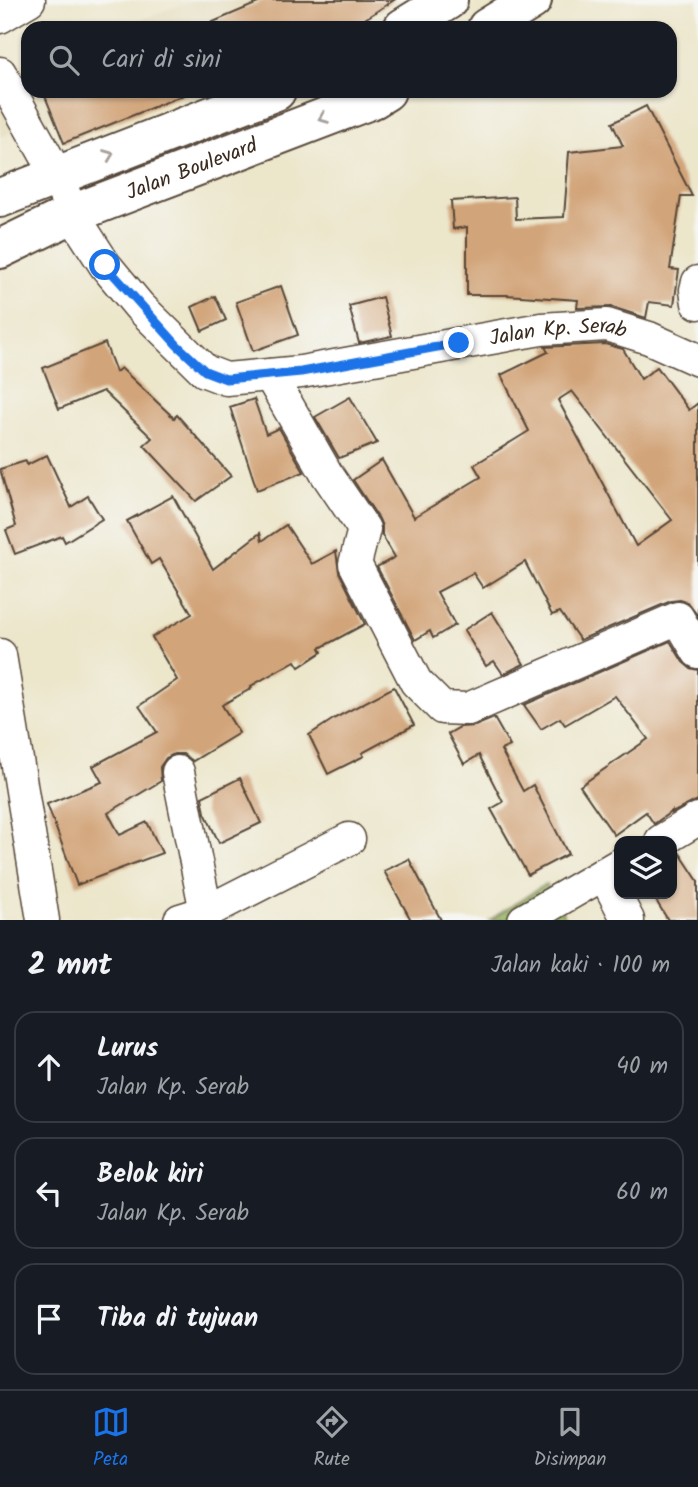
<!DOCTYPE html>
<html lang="id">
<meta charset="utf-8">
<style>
:root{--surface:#171b24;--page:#20242c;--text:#f1f3f6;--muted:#9ea1a6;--line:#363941;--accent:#1a73e8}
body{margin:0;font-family:Kalam,sans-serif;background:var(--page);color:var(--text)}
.controls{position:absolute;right:21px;bottom:21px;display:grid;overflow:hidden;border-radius:14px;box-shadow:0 2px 5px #0004}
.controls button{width:63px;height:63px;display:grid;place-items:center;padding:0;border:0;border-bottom:2px solid var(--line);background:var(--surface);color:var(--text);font:35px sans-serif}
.stop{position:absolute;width:21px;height:21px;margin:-16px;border:5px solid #1a73e8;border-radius:50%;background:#fff}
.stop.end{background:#1a73e8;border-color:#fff;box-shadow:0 2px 7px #0008}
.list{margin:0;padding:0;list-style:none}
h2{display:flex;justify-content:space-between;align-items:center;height:91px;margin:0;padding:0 28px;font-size:30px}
h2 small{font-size:23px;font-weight:400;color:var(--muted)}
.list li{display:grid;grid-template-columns:46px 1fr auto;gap:21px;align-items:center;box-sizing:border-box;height:112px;margin:0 14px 14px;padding:0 14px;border:2px solid var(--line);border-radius:21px}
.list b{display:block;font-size:26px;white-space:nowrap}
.list p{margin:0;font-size:23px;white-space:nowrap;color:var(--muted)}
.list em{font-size:23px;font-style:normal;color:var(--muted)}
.icon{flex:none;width:38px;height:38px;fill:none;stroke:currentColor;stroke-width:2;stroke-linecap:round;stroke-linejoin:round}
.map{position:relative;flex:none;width:698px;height:920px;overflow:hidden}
.search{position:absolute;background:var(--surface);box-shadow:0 2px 5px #0004;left:21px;right:21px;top:21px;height:77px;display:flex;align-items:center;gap:18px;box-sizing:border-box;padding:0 24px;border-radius:21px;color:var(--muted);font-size:26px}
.sheet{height:469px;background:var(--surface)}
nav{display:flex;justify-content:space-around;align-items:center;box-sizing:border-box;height:98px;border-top:2px solid var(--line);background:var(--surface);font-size:19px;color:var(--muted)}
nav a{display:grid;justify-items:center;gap:4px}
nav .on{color:var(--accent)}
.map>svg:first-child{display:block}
.built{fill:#e4dbba}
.forest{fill:#98b568;stroke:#6a7043;stroke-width:2}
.building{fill:#d2a479;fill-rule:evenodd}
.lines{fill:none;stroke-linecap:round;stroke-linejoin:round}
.minor-casing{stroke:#564638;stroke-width:35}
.major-casing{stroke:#564638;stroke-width:42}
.minor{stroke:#fff;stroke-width:32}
.major{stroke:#fff;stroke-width:38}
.oneway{stroke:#a79f9a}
.route{stroke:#1a73e8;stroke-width:9}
.labels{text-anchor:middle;stroke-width:5;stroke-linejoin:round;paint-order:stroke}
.street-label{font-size:21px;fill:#3b2a1e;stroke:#f6f6f2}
</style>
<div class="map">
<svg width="698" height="920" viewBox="0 0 698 920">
<rect width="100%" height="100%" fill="#f6f6f2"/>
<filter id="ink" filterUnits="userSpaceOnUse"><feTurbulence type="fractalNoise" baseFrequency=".0143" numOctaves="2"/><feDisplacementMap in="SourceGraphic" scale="14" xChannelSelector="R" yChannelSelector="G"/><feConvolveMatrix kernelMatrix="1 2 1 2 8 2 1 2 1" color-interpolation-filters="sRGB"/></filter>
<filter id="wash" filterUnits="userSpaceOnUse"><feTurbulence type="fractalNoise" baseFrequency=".00686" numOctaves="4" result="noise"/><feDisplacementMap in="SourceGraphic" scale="28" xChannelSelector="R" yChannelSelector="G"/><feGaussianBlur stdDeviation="1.57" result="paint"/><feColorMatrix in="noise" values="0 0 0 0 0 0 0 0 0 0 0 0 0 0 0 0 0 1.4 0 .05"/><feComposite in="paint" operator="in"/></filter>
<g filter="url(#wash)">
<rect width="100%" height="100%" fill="#ece6cb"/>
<g class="built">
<polygon points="193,0 341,0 294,28 120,28"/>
<polygon points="28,64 28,91 129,91 0,137 0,74"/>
</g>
<polygon class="forest" points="546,884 567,920 490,920"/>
<g id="blocks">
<g class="building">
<polygon points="265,0 394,0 351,28 199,28"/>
<polygon points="43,91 191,91 191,92 64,143"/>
<polygon points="646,106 692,196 681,196 670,269 679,270 674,305 649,302 646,318 612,307 577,308 578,300 506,295 467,295 467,227 453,229 451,201 515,197 516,219 564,217 569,152 623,146 612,123"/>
<polygon points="281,286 298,335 253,351 236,302"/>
<polygon points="215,296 226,320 202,331 192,307"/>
<polygon points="382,297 392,336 359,343 349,306"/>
<polygon points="105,343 116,372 121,368 174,418 177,415 231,476 196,501 144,445 152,438 103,391 59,409 43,368"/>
<path d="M605 344 623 349 641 379 657 367 689 410 698 403V616L687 602 680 600 671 601 580 640 560 612 552 615 525 562 483 588 473 573 437 592 455 625 433 638 430 631 415 640 377 567 395 557 382 535V526L379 519 353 480 382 460 414 517 481 477 474 465 529 431 501 375 548 352 545 347ZM572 391 672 520 636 546 558 400Z"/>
<polygon points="350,397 377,443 339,458 315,417"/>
<polygon points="254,399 266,434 279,428 304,472 257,490 230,407"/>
<polygon points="47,455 71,507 88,496 102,519 65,542 62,536 15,554 6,530 16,526 0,469 26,461 27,465"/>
<polygon points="173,496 213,569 260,533 262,541 286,525 312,564 336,551 339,572 365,624 320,648 322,652 299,667 295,661 251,686 252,688 222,705 239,733 193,761 183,754 174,754 166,758 160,767 161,781 108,813 120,835 147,822 162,853 77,885 47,804 102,782 93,766 157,732 139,706 177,680 152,637 192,614 159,559 151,564 127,521"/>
<polygon points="492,612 524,664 503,674 494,661 486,666 464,630"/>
<polygon points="670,641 683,662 690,668 698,670 698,800 672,813 672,811 654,824 646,812 614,835 580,786 648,739 615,696 565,725 560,718 541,729 524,705"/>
<polygon points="394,687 414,725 362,753 364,756 328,774 309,735 335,718"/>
<polygon points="494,718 510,746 501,750 523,791 533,785 568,854 528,875 491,809 503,802 479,755 464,764 448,734 460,727 475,726"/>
<polygon points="240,778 261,823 219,843 205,813 202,797"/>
<polygon points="679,852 698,881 698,920 668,920 652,894 672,894 672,856"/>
<polygon points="409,859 441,920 411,920 384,871"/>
</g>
</g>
</g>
<g filter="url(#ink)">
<use href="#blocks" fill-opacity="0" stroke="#564638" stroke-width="2"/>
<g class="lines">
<defs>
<g id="minor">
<polyline points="0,17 29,0"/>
<path id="s1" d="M0 73 57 175 72 214 105 265 139 306 205 371 226 379 301 372 541 329 607 325 649 338 698 360"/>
<polyline points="698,282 696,290 698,303"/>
<polyline points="270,375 326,473 364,529 355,564 416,682 442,708 468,709 678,618 698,652"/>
<polyline points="0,655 43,920"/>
<polyline points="178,772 206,912 205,920"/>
<polyline points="661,841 698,819"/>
<polyline points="604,874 628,920"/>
<polyline points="180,920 206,912 349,839"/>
<polyline points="524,920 619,865"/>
</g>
<g id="major">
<polyline points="403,28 448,0"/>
<polyline points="487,28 532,0"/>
<polyline points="0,198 276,91"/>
<path id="s2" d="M0 249 72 214 373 99 386 91"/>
</g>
</defs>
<use href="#minor" class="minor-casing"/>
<use href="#major" class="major-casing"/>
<use href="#minor" class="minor"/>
<use href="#major" class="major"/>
</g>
<defs><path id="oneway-chevron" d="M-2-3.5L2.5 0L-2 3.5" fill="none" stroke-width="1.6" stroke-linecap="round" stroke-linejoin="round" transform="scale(1.75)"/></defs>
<g class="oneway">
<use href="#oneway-chevron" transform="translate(323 118) rotate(159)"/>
<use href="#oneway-chevron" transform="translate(109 155) rotate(-21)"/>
</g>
</g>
<g class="lines" filter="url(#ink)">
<polyline class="route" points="105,265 177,345 205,371 226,379 301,372 459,343"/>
</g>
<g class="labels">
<g class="street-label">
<text dy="7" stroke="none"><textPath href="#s2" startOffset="208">Jalan Boulevard</textPath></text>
<text dy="7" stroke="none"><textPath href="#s1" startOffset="724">Jalan Kp. Serab</textPath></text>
</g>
</g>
</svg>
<div class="controls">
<button><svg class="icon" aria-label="layers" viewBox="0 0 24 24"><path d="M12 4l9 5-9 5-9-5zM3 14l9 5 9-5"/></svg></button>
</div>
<div class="stop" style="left:105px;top:265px"></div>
<div class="stop end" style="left:459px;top:343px"></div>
<div class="search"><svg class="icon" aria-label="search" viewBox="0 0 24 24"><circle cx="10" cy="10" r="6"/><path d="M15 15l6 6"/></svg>Cari di sini</div>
</div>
<section class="sheet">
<h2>2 mnt<small>Jalan kaki · 100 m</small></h2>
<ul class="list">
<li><svg class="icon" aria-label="ahead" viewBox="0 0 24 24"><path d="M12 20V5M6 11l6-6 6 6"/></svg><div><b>Lurus</b><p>Jalan Kp. Serab</p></div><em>40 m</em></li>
<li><svg class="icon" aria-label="left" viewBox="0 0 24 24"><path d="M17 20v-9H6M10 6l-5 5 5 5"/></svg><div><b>Belok kiri</b><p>Jalan Kp. Serab</p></div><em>60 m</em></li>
<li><svg class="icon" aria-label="arrive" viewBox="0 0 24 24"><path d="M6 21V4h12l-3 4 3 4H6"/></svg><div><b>Tiba di tujuan</b></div></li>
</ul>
</section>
<nav>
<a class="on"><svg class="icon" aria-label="map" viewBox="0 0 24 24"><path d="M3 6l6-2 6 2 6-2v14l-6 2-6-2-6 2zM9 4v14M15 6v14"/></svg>Peta</a>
<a><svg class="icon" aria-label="directions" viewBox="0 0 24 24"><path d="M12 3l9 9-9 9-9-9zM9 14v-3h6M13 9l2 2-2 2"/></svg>Rute</a>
<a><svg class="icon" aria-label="saved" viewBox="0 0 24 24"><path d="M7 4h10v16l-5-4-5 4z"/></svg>Disimpan</a>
</nav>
